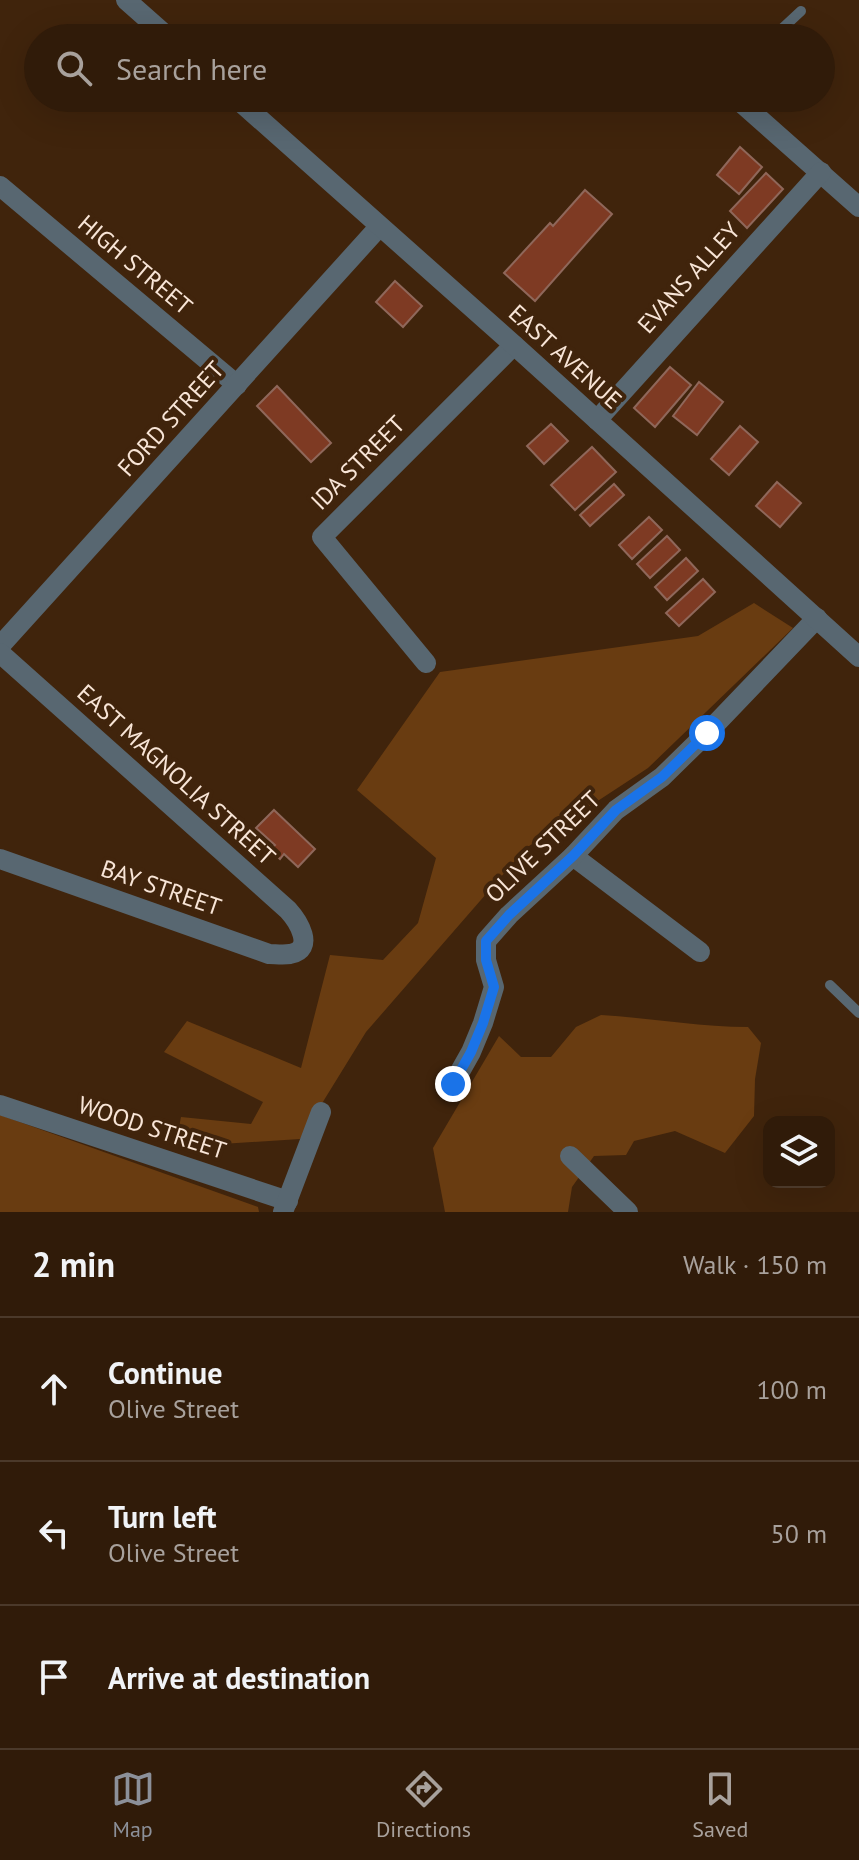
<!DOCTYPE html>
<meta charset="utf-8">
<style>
:root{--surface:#301b09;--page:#382412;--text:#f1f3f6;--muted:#a8a19c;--line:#4b392a;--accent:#8c9099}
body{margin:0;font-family:"PT Sans",sans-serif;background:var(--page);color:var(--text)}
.controls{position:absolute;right:24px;bottom:24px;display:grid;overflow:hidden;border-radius:16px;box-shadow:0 8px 32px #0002}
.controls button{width:72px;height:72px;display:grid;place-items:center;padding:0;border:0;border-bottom:2px solid var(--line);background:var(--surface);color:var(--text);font:40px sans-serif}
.stop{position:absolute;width:24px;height:24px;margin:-18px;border:6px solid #1a73e8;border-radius:50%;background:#fff}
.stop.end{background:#1a73e8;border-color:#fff;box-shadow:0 2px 8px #0008}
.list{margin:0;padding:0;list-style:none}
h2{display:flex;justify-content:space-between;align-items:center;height:104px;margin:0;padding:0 32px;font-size:34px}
h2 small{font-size:26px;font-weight:400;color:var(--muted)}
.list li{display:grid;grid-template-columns:52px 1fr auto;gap:24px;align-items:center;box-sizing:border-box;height:144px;padding:0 32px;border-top:2px solid var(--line)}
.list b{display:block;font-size:30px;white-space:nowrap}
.list p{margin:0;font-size:26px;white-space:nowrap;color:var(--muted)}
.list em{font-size:26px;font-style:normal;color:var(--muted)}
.icon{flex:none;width:44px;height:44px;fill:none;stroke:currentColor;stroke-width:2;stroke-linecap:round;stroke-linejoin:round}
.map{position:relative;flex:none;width:859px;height:1212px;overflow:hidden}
.search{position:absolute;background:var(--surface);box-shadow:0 8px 32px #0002;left:24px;right:24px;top:24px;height:88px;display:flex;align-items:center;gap:20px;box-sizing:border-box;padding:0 28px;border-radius:44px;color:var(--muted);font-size:30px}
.sheet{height:536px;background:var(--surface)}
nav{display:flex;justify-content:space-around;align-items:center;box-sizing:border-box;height:112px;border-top:2px solid var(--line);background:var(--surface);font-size:22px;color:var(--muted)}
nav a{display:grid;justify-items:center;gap:4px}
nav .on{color:var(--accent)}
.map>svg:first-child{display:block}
.green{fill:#693c11}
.building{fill:#7e3a23;stroke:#8f675a;stroke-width:2}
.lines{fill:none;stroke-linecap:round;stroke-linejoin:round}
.service{stroke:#586771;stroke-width:10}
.minor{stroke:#586771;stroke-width:20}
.tertiary{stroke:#586771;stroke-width:20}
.route{stroke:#1a73e8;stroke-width:10}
.labels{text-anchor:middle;stroke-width:8;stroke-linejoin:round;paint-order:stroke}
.street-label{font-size:24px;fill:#f8e5d7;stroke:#40240c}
</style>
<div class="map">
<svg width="859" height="1212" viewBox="0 0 859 1212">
<rect width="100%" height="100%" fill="#40240c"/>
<g class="green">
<polygon points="754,603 793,628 648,768 526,848 366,1032 300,1139 175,1147 181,1117 251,1124 263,1102 164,1052 187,1021 301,1068 330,955 383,960 418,923 436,858 357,790 440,672 698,636"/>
<path d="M601 1015C650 1018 699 1027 748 1027L761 1043 755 1079 754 1116 725 1153 675 1131 634 1141 626 1155 594 1156 572 1187 568 1212H445L433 1148 499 1036 521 1057H551L576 1027Z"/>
<polygon points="0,1115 258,1207 259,1212 0,1212"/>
</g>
<g class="building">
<polygon points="740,147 762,167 739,194 717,175"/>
<polygon points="766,173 783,189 747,228 730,211"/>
<polygon points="585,190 612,214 535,301 504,273 550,223 553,226"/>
<polygon points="395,281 422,306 403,327 376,302"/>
<polygon points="670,367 691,385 655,427 634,408"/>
<polygon points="699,382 723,402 697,435 673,416"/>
<polygon points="277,386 331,443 311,462 257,406"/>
<polygon points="551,424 568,441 544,464 527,446"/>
<polygon points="740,426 758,442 729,475 711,459"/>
<polygon points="592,447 616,472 575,510 551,485"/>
<polygon points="777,482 801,503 780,527 756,506"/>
<polygon points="614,484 624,495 590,526 580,515"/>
<polygon points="649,517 662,530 632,559 619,545"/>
<polygon points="667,536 680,550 650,578 637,564"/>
<polygon points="686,558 698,571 667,600 655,587"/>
<polygon points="703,579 715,592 679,626 666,613"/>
<polygon points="274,810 315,849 298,867 284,854 280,859 270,850 275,845 256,828"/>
</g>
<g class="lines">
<g class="service">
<polyline points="772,38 801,11"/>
<polyline points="830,985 859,1013"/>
</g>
<g class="minor">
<polyline points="737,99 859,207"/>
<polyline points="0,186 237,385"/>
<polyline points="597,420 821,172"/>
<polyline points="0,646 379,227"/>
<path d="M0 653 288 910C298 921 316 949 290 954 283 955 275 954 269 954L0 859"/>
<polyline points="426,663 322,537 514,345"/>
<polyline points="573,856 700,952"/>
<polyline points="453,1084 471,1052 483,1023 494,987 486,960 486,941 509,915 573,856 616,810 662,777 707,733 817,618"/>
<polyline points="0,1105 288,1201"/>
<polyline points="570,1156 628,1212"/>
<polyline points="283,1212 321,1112"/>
</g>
<g class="tertiary">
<polyline points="126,0 169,38"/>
<polyline points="236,98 514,345 859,657"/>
</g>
</g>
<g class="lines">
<polyline class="route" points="453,1084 471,1052 483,1023 494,987 486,960 486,941 509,915 573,856 616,810 662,777 707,733"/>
</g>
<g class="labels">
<g class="street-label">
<text transform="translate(135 265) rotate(40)" y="8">HIGH STREET</text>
<text transform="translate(689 278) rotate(-48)" y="8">EVANS ALLEY</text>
<text transform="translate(565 357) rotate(42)" y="8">EAST AVENUE</text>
<text transform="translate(171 419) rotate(-48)" y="8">FORD STREET</text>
<text transform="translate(358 463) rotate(-45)" y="8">IDA STREET</text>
<text transform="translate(176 775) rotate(42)" y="8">EAST MAGNOLIA STREET</text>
<text transform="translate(543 847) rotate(-44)" y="8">OLIVE STREET</text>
<text transform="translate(161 888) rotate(19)" y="8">BAY STREET</text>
<text transform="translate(152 1128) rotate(18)" y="8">WOOD STREET</text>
</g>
</g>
</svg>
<div class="controls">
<button><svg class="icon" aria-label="layers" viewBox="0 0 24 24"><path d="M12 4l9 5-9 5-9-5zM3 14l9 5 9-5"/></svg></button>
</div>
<div class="stop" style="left:707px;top:733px"></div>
<div class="stop end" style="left:453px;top:1084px"></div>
<div class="search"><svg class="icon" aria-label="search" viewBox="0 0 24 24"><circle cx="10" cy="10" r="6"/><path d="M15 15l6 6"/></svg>Search here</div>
</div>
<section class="sheet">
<h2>2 min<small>Walk · 150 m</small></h2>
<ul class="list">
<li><svg class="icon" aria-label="ahead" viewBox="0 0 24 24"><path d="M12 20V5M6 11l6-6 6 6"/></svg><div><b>Continue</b><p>Olive Street</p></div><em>100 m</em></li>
<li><svg class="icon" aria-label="left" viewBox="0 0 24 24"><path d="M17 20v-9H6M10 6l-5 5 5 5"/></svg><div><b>Turn left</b><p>Olive Street</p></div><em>50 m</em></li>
<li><svg class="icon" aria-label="arrive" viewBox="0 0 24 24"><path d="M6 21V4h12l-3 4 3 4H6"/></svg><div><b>Arrive at destination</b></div></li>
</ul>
</section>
<nav>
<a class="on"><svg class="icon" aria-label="map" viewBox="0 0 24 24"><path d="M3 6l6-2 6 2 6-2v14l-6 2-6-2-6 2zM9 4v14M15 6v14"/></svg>Map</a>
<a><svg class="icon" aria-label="directions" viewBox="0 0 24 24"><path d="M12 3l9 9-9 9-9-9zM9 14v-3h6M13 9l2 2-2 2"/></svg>Directions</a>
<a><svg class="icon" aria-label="saved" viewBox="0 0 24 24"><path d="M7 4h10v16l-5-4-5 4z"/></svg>Saved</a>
</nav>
